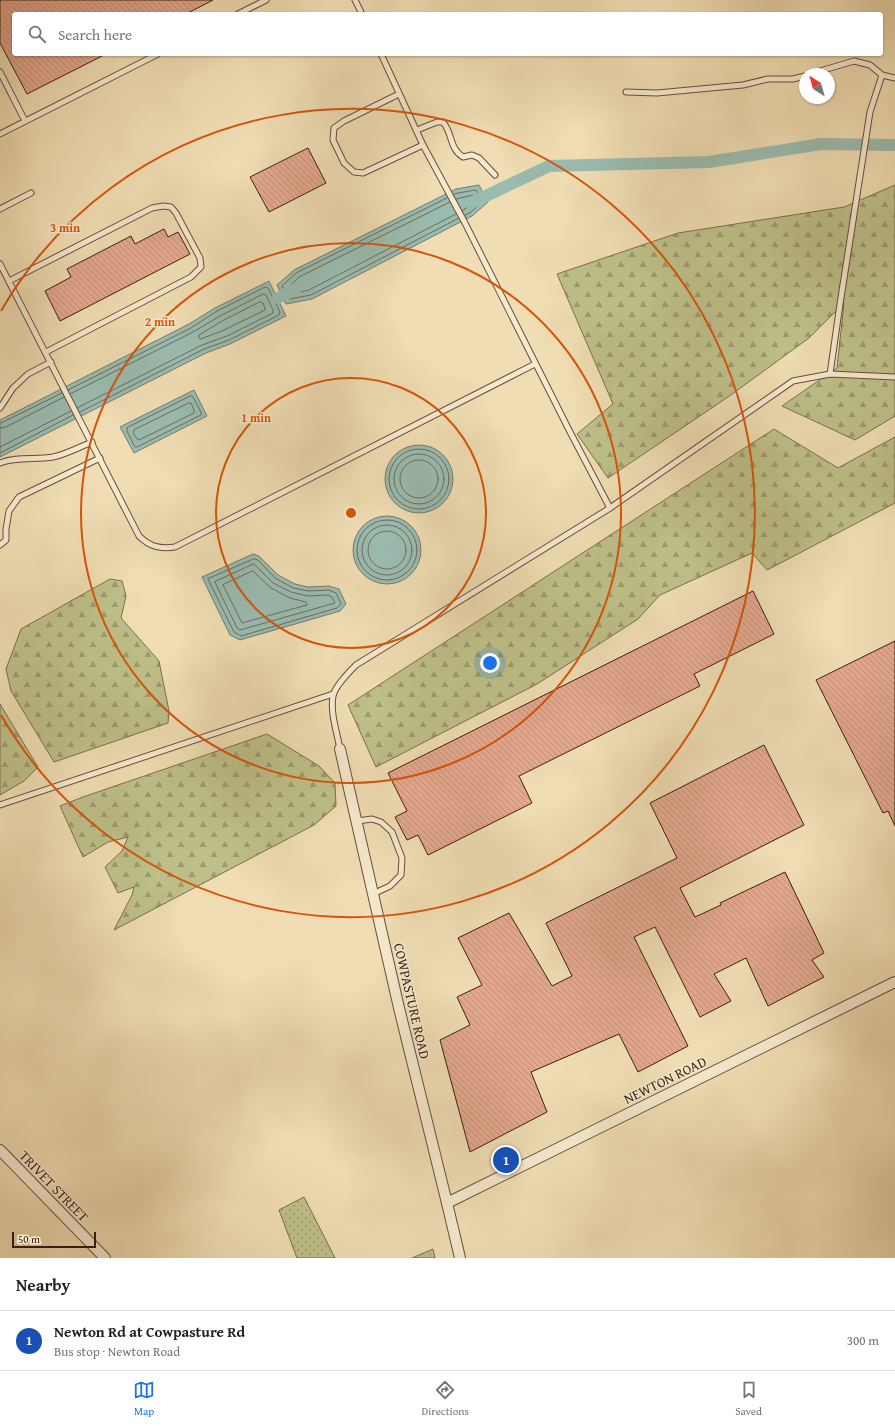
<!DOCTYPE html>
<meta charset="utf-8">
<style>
:root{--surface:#fff;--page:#f2f2f2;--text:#222;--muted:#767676;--line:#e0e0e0;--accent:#1a73e8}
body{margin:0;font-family:"Gentium Book Plus",serif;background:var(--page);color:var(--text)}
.compass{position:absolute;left:799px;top:68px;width:36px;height:36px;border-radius:50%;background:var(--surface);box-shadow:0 1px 3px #0004;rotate:323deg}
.scale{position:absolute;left:12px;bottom:10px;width:84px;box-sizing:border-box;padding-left:4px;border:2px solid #3b1e10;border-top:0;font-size:11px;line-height:14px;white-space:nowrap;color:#3b1e10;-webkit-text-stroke:3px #f5e9ce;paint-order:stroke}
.you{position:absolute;left:490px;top:663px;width:14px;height:14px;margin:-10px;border:3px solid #fff;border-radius:50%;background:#1a73e8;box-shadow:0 0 0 6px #1a73e833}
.badge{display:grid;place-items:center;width:26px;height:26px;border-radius:50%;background:var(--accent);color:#fff;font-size:13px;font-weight:700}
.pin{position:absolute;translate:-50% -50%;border:2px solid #fff;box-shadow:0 1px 4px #0006}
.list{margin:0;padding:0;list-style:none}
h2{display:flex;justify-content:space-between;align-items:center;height:52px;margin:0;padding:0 16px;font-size:17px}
h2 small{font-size:13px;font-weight:400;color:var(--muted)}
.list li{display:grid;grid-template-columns:26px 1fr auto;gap:12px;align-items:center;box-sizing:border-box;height:60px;padding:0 16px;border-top:1px solid var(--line)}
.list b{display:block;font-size:15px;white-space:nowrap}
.list p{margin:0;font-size:13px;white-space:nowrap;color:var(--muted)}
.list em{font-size:13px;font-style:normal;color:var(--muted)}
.icon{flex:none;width:22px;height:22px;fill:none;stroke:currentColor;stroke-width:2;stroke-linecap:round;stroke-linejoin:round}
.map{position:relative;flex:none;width:895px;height:1258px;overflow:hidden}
.search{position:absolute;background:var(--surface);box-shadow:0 1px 3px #0004;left:12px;right:12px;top:12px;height:44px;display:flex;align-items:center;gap:10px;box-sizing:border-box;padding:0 14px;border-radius:4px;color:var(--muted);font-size:15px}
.sheet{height:112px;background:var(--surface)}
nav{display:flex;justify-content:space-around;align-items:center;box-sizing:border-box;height:56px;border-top:1px solid var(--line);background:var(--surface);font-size:11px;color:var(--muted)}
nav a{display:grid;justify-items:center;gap:2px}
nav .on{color:var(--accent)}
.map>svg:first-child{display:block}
.grass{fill:url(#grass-dots);stroke:#7c6f4c}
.forest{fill:url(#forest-firs);stroke:#7c6f4c}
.water{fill:#9abbaf;stroke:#747c6f}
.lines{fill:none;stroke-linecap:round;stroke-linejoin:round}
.shore{stroke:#6a6c60;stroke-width:1}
.canal{stroke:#9abbaf;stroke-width:12}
.building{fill:url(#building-back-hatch);stroke:#3b1e10}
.lane-casing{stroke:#684e39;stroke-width:7}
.street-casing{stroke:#684e39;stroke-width:12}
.lane{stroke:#f5e9ce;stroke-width:5}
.street{stroke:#f5e9ce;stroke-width:10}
.ring{fill:none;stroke:#d7530c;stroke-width:2}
.labels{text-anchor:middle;stroke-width:3;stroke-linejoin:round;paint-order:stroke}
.street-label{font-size:14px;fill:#3b1e10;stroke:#f5e9ce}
.centre{fill:#d7530c;stroke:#f5e9ce;stroke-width:2}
.ring-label{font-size:12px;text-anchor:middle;font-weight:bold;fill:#d7530c;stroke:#f5e9ce;stroke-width:3;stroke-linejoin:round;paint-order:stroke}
</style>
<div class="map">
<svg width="895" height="1258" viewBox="0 0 895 1258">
<defs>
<pattern id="grass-dots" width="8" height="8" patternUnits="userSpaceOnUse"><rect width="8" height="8" fill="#bec089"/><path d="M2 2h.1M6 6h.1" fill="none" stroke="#9c9b6f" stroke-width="1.8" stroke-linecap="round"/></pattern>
<pattern id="forest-firs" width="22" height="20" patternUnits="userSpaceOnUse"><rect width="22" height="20" fill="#bec089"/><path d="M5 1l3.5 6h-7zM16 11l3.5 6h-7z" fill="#9c9b6f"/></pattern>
<pattern id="building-back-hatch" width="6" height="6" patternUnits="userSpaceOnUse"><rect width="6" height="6" fill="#e5a88f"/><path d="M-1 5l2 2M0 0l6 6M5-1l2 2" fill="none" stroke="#c5907a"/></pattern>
</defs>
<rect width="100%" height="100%" fill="#f0ddb3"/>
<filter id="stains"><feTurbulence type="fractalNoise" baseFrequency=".005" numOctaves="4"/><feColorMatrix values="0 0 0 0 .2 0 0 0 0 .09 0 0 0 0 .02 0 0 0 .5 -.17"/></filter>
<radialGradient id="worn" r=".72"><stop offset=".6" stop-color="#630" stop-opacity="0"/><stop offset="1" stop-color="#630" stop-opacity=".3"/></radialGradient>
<g class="grass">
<polygon points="304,1197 335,1258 297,1258 279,1210"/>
<polygon points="433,1249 435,1258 412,1258"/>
</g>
<g class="forest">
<polygon points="895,185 895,416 855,440 782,406 837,368 844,303 809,338 728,397 608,478 577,434 613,404 557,274 678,233 844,207"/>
<polygon points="774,429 838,468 895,437 895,503 767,570 752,553 660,595 638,619 537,684 376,767 348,705"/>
<polygon points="110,579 122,581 126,596 121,618 159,661 169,711 168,723 54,762 11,691 6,669 21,629"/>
<polygon points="0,704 38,767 24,781 0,795"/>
<polygon points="267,734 319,766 335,783 336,806 314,825 114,930 132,895 134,887 118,893 105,867 122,851 128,837 108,842 83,857 60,806 83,797"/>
</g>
<g class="water">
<polygon points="479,185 488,202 472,216 312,299 286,304 277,285 294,270 456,189"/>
<polygon points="269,281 286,316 230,344 206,353 0,457 0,420 189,324 215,308"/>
<polygon points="194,390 207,416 134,453 120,427"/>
<circle cx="419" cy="479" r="34"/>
<circle cx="387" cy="550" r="34"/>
<polygon points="253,554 259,556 278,575 295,584 308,587 329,586 339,589 346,604 340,611 240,640 230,635 202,577"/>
</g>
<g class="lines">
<g class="shore">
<polyline points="454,194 458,193 476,190 482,199 482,202 470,213 465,215"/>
<polyline points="447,198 296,273 282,286 288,298 289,299 311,295 459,218"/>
<polyline points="456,199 473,195 476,198 476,201 462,211"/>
<polyline points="450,202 299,277 289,287 290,292 292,294 309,290 456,214"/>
<polygon points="260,302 263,303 265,308 265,310 224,330 201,339 199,338 199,335 222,321"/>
<polyline points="68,390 191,328 217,311 265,287 268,288 280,312 279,315 229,340 204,349 80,412"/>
<polyline points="70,394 193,332 220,316 263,294 266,295 273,310 273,313 227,336 202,345 77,408"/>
<polygon points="191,396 193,397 201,412 201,415 137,447 135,447 127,431 127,428"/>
<polygon points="189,403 191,403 194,410 194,413 139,440 137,439 133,433 134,430"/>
<polyline points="0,423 3,422 62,393"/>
<polyline points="0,428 6,427 64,397"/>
<polyline points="0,447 71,411"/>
<circle cx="419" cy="479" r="30"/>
<polyline points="0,453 73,415"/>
<circle cx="419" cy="479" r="25"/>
<circle cx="419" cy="479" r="19"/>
<circle cx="387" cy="550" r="30"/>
<circle cx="387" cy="550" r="25"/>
<circle cx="387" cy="550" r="19"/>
<polygon points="254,559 258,560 275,578 293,588 308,591 329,590 336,593 341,604 337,608 241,636 234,632 208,579"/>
<polygon points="254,564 273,583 291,592 308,596 328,595 332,597 335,603 240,630 237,628 215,582"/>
<polygon points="253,571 271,588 290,598 306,602 307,605 242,623 223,585"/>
</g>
<g class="canal">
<polyline points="471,203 549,166 709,162 821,144 895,145"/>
<polyline points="278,298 296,289"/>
</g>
</g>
<g class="building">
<polygon points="0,0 213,0 186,14 14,14 14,54 106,54 27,94 0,43"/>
<polygon points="308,148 326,183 269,212 250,177"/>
<polygon points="164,229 168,237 178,232 190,254 60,321 45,291 71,277 67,269 131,236 135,244"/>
<polygon points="753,591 774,634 694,674 700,686 519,776 532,803 428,855 418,835 407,840 395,817 407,811 388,773"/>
<polygon points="895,641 895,826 888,811 883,813 816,680"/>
<polygon points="764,745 804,825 680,888 695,917 721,905 720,903 785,872 824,953 812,960 824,977 768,1006 746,958 714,974 731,1001 700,1017 655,927 634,937 688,1046 638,1072 619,1034 531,1072 547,1112 470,1152 440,1040 470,1025 457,997 482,985 458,938 509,913 552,986 572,976 546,923 677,858 650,803"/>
</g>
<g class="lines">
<defs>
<g id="lane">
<polyline points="355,0 362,14"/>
<polyline points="238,14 266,0"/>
<polyline points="381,54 423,145 465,223 569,430 610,508"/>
<polyline points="0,72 25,121"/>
<polyline points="810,74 854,61 870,65 882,75 895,78"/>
<polyline points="626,92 657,93 743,85 768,79 793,79 805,76"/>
<polyline points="399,94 344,121 334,128 333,140 344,163 354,172 363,173 423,145"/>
<path d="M417 130 437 122H443C453 134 449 148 463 157L472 155 479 158 495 175"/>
<polyline points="0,134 158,54"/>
<polyline points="0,209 31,193"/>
<path d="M0 264 139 536C150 547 160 549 175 547L535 364"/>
<polyline points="9,281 152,208 163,206 171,207 176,213 200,258 201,267 191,277 46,352"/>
<polyline points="830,374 840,304 870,112 882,75"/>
<polyline points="0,408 13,388 28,374 51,362"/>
<path d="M0 463C16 456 36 460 53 457 67 454 79 447 92 442"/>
<polyline points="0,545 6,540 6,529 9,511 19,497 100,458"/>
<path d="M340 749C337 732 330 713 333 696 335 686 349 672 356 665L610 508 793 381 830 374 895 377"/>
<polyline points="0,805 333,694"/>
<polyline points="357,821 372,819 381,822 392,832 402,858 401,875 390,886 373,894"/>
</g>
<g id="street">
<polyline points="340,749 399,1008 447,1203 460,1258"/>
<polyline points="0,1150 105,1258"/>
<polyline points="447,1203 895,982"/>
</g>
</defs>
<use href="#lane" class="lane-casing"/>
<use href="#street" class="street-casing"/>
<use href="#lane" class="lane"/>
<use href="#street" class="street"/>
</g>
<g class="ring">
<circle cx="351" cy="513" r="135"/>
<circle cx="351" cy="513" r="270"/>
<path d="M1 311A404 404 0 1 1 1 715"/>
</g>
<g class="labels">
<g class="street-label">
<text transform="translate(412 1001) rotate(77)" y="5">COWPASTURE ROAD</text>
<text transform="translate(665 1080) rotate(-26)" y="5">NEWTON ROAD</text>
<text transform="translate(54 1186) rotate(46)" y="5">TRIVET STREET</text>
</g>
</g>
<circle cx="351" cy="513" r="6" class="centre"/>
<g class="ring-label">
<text x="65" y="232">3 min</text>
<text x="160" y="326">2 min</text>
<text x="256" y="422">1 min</text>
</g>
<rect width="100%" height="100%" filter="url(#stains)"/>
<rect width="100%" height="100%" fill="url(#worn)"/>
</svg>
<svg class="compass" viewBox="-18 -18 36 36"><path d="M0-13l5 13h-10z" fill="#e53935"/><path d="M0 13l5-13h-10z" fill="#767676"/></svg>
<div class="scale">50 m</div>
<div class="you"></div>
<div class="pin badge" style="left:506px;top:1160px;background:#1a4fb4">1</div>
<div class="search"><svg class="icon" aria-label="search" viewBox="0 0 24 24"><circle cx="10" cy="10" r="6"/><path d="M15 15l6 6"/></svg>Search here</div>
</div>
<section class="sheet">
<h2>Nearby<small></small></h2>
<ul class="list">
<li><span class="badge" style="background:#1a4fb4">1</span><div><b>Newton Rd at Cowpasture Rd</b><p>Bus stop · Newton Road</p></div><em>300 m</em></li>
</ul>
</section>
<nav>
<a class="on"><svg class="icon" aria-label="map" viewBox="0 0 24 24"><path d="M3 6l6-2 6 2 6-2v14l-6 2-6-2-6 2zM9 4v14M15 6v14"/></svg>Map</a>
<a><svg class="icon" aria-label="directions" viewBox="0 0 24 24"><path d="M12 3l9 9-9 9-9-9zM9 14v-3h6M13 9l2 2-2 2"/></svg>Directions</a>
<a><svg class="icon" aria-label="saved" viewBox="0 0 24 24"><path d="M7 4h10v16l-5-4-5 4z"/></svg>Saved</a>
</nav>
